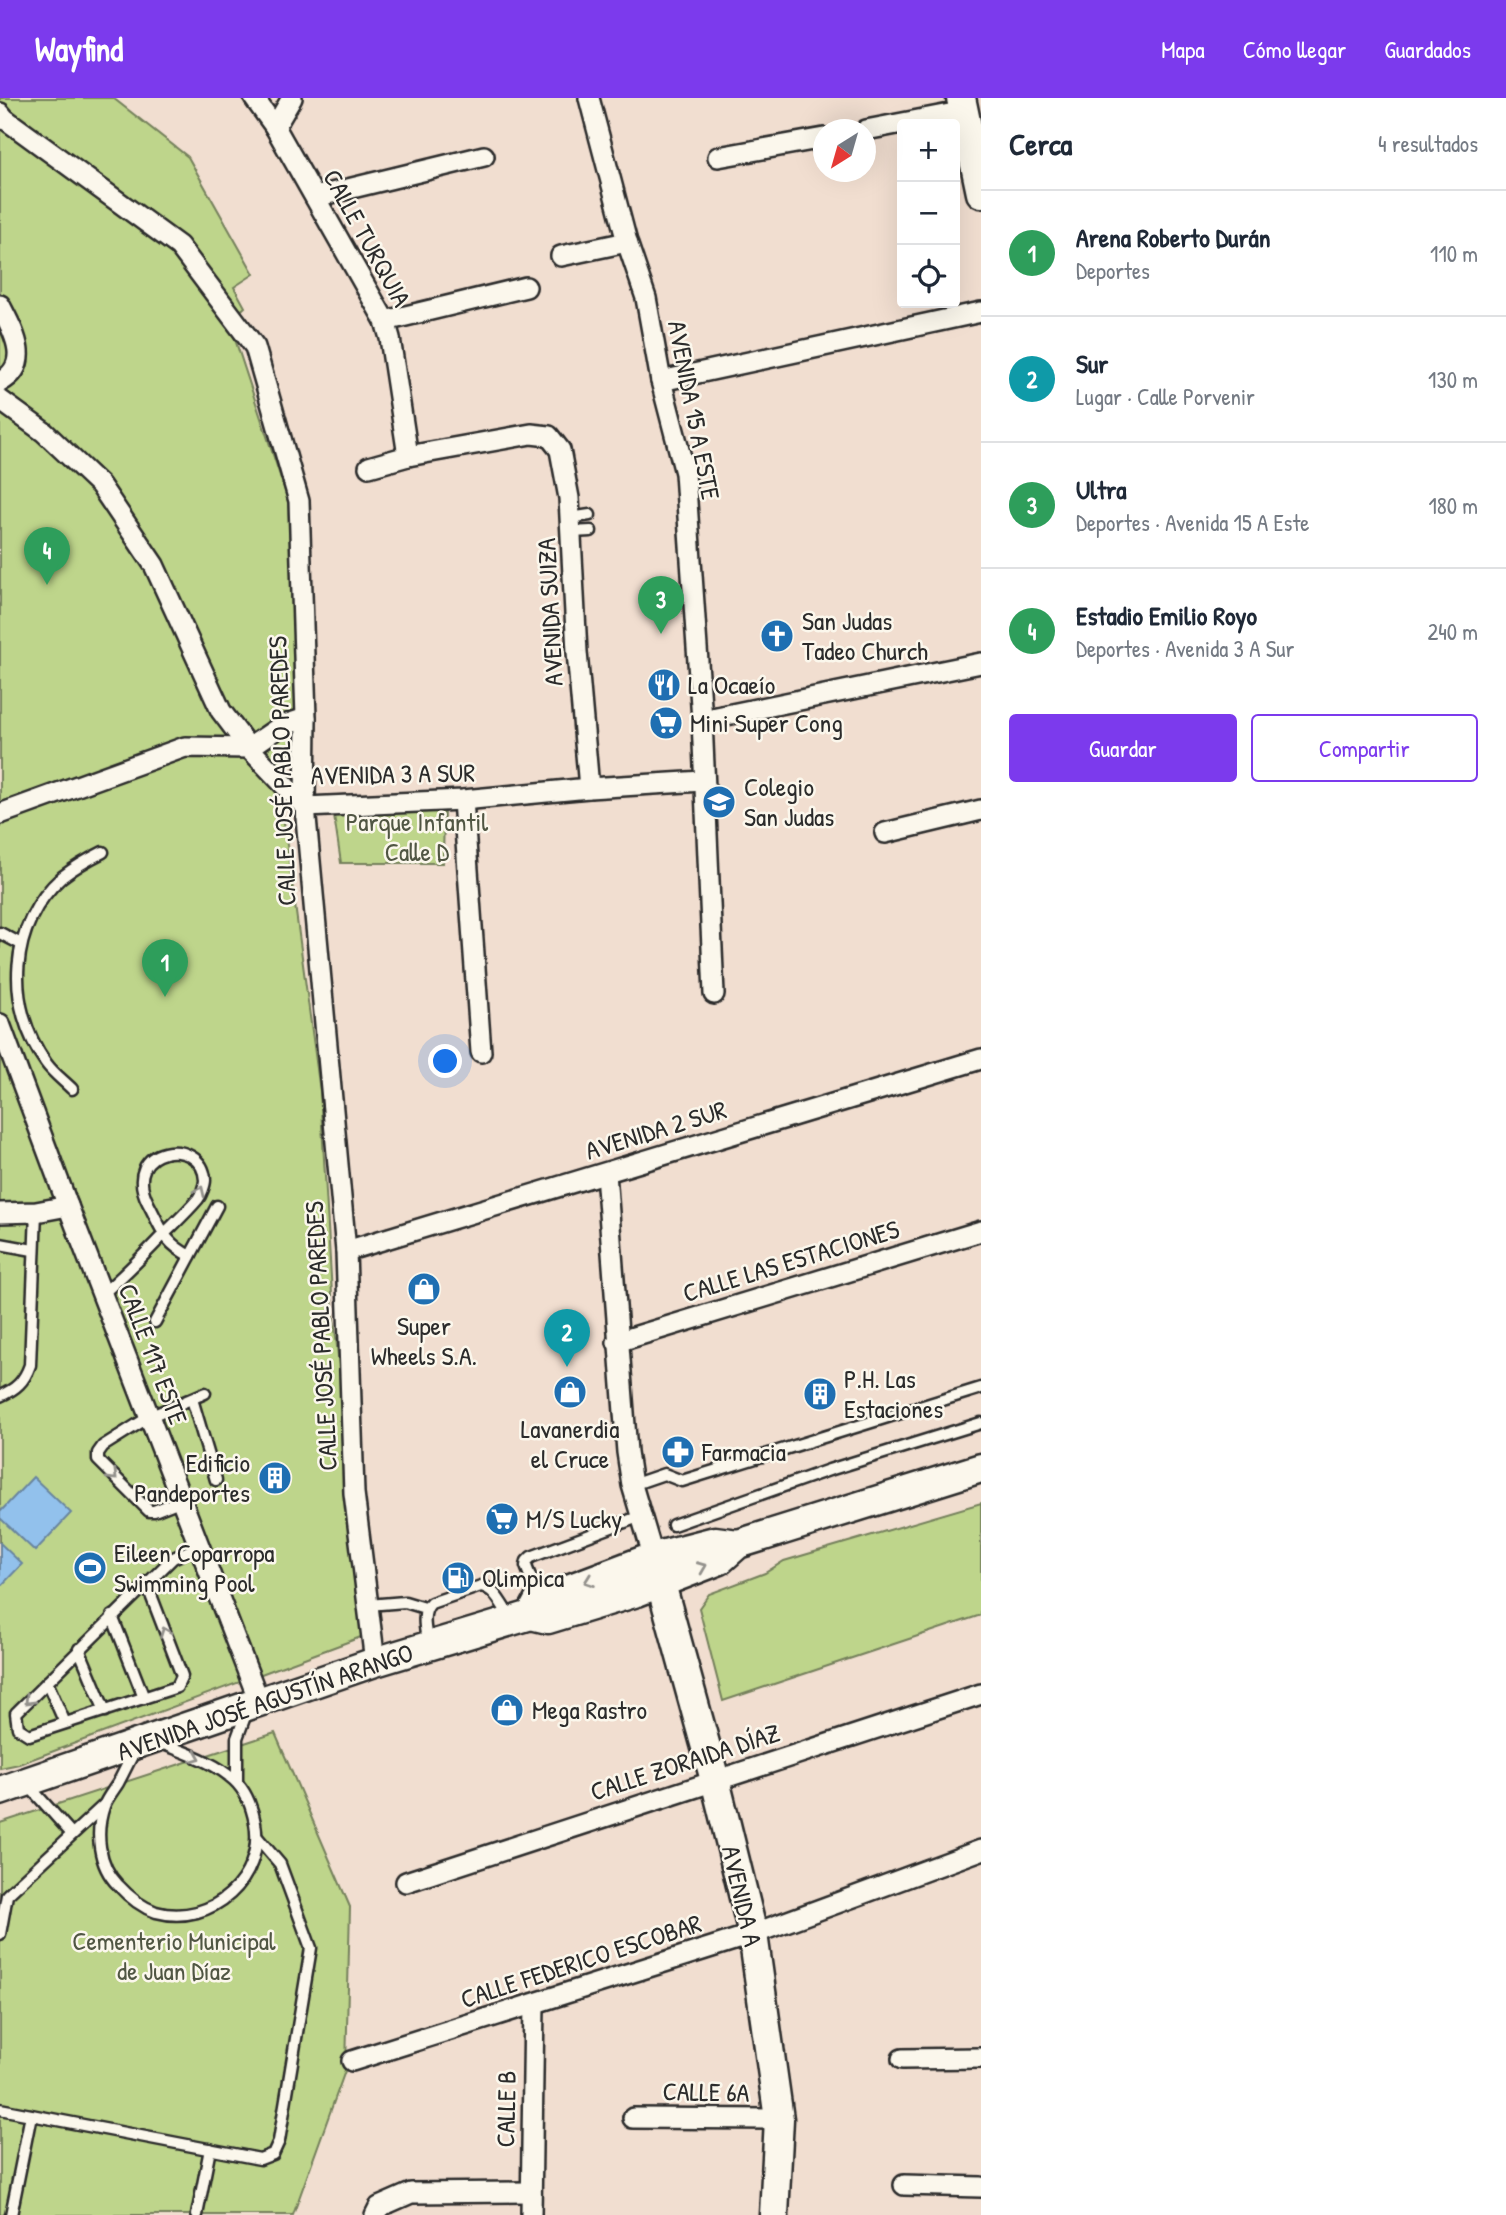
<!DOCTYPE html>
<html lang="es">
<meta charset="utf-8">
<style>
:root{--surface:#fff;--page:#f6f6f7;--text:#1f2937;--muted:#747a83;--line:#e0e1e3;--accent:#7c3aed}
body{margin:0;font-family:"Patrick Hand",sans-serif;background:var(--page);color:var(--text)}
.controls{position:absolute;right:21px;top:21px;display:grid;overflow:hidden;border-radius:7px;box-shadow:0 7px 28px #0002}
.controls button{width:63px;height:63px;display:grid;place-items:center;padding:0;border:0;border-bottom:2px solid var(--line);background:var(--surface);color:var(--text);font:35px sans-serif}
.compass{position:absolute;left:813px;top:21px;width:63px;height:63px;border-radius:50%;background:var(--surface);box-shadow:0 7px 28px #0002;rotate:217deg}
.you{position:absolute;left:446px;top:964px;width:24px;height:24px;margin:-18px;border:5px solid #fff;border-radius:50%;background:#1a73e8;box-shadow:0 0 0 10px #1a73e833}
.badge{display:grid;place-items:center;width:46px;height:46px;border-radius:50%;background:var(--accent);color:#fff;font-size:23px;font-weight:700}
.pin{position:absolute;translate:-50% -58px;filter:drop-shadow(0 2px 4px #0008)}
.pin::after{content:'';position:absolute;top:37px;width:24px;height:21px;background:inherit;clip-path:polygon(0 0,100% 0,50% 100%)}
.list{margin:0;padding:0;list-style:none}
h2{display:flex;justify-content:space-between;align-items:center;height:91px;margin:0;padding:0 28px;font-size:30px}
h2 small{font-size:23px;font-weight:400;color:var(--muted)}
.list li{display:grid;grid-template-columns:46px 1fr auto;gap:21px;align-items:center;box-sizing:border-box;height:126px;padding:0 28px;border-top:2px solid var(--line)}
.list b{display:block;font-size:26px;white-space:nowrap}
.list p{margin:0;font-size:23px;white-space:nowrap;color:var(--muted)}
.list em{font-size:23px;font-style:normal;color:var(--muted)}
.actions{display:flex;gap:14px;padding:21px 28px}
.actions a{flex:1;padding:16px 0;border:2px solid var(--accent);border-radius:7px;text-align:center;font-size:24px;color:var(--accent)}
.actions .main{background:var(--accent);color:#fff}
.icon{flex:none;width:38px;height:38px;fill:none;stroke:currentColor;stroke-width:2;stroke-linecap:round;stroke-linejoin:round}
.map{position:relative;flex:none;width:981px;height:2117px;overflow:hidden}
header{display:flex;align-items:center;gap:42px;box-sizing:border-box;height:98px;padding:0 35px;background:var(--accent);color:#fff}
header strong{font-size:33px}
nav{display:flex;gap:38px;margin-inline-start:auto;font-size:24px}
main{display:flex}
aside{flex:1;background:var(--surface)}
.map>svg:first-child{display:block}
.green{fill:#bed58b;stroke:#74805b;stroke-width:2}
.water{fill:#92c1ec;stroke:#69859f;stroke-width:2}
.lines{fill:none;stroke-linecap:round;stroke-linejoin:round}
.lane-casing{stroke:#2b2b2b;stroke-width:15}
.street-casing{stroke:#2b2b2b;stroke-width:24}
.secondary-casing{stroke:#2b2b2b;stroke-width:33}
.lane{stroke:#fbf7ec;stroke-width:10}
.street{stroke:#fbf7ec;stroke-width:19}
.secondary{stroke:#fbf7ec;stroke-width:28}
.oneway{stroke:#93918c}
.labels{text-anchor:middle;stroke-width:5;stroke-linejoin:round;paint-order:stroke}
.street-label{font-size:26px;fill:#2b2b2b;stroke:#fbf7ec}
.poi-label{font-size:26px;fill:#2b2b2b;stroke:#fbf7ec;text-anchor:start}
.park-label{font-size:26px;fill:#505643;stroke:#fbf7ec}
</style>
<header>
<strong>Wayfind</strong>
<nav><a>Mapa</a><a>Cómo llegar</a><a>Guardados</a></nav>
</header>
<main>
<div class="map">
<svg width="981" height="2117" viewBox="0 0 981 2117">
<rect width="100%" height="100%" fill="#f1ded0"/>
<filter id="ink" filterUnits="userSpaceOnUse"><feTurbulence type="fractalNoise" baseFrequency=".0143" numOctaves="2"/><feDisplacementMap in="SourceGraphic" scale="14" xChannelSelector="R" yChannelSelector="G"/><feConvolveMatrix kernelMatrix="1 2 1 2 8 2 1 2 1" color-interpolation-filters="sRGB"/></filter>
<g filter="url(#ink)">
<g class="green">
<polygon points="0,0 113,0 188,59 254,176 234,189 245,209 229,223 288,402 297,596 282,710 320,993 333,1213 369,1536 19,1666 0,1670"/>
<polygon points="444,710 443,765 341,765 334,718"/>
<polygon points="981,1405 981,1517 723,1603 699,1510 709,1496 765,1475 784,1463"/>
<polygon points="275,1635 350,1809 346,1970 293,2117 0,2117 0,1725"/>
</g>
<g class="water">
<polygon points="33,1379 71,1415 35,1453 0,1420 0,1414"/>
<polygon points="0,1445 22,1466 0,1489"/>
</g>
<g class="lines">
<defs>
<g id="lane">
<polyline points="570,420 590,417"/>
<polyline points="571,434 591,433"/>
<polyline points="0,835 21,846"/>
<path d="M72 991C64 983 53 975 46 965 5 908 8 827 62 779 75 769 89 761 103 754"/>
<polyline points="0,1146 33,1152"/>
<path d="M102 1196C124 1178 144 1157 164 1136 175 1125 187 1114 198 1101 201 1097 205 1087 205 1082 203 1037 119 1047 148 1105 162 1131 163 1144 190 1158"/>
<polyline points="155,1224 217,1108"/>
<path d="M0 1298C16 1291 24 1284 30 1267L36 1114"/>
<polyline points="192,1301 216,1382"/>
<polyline points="632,1387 664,1376 682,1383 981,1290"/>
<polyline points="182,1402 154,1413 149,1413 98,1362 98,1355 103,1348 149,1319 205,1295"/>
<polyline points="673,1427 829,1372 981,1325"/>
<polyline points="146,1484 182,1578 177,1589 29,1637 18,1630 16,1615 173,1460 200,1448"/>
<polyline points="539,1501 526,1468 527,1463 531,1459 641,1418"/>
<polyline points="368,1507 405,1504 425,1510"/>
<polyline points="112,1518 144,1600"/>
<path d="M428 1547C426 1534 420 1515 431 1505L481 1488C495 1490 502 1508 510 1519"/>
<polyline points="79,1551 105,1613"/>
<polyline points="47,1584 65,1625"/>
<path d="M135 1652C129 1663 124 1674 118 1685 113 1693 107 1700 104 1708 95 1734 98 1767 118 1787 129 1799 141 1809 156 1814 212 1829 265 1780 255 1725 252 1709 246 1693 234 1682 213 1663 185 1655 159 1644"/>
<polyline points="237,1684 237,1640 247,1613"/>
<polyline points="28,1687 71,1735"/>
<polyline points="0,1836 7,1797 104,1707"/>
<polyline points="0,2011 260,2061 273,2056 279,2043 311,1850 280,1766 257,1739"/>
<polyline points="11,2117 31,2017"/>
<polyline points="197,2117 210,2051"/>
</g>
<g id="street">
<polyline points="254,0 275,29 385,223 390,240 408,358"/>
<polyline points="589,0 627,144 646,200 661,283 685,375 702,622 714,896"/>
<polyline points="0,15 5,21 179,148 255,249 299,403 306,620 305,709 346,1153 354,1395 375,1564"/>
<polyline points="275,29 292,0"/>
<polyline points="866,32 965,13"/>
<polyline points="718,59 824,40"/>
<polyline points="315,99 484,58"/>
<polyline points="561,158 627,144"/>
<path d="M0 207C12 231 34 266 0 284"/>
<polyline points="385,223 526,189"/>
<polyline points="661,283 981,214"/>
<polyline points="0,302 44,334 100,387 154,467 221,613 249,650 305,709 463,702 589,690 703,683"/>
<polyline points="369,369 408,358 531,336 549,338 560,352 569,400 577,554 589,690"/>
<polyline points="702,622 981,565"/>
<polyline points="463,702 481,954"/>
<polyline points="0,716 185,649 249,650 281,628 306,620"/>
<polyline points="885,735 981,712"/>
<polyline points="0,926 68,1108 259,1603"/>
<polyline points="606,1075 627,1354 632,1387 657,1471"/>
<polyline points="0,1115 36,1114 68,1108"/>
<polyline points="346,1153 981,961"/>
<polyline points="617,1244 981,1133"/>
<polyline points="406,1784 981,1596"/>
<polyline points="902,1961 981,1960"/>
<polyline points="352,1963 753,1836 981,1752"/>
<polyline points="633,2020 779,2021"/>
<polyline points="904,2087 981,2089"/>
<polyline points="375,2117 379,2109 411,2095 531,2094"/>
<polyline points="531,2117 534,1906"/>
</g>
<g id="secondary">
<polyline points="961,0 981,95"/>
<polyline points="661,1486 715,1682 753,1836 779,2021 774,2117"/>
<polyline points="531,1517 539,1502 653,1459 715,1443 738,1446"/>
<polyline points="0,1693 375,1564 531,1517 548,1521 637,1494 720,1462 738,1446 981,1370"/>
</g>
</defs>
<use href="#lane" class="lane-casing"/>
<use href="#street" class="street-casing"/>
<use href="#secondary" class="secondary-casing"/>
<use href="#lane" class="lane"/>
<use href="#street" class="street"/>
<use href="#secondary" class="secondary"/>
</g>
<defs><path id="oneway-chevron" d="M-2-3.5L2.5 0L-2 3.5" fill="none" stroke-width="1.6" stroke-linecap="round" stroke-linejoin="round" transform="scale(1.75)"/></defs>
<g class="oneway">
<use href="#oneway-chevron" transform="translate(200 1093) rotate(-65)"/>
<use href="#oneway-chevron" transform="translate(113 1378) rotate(45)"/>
<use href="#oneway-chevron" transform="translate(702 1469) rotate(-22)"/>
<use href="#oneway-chevron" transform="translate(589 1483) rotate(160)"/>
<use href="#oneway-chevron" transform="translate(165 1534) rotate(-111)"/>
<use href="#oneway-chevron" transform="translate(29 1602) rotate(135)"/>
<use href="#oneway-chevron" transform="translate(196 1659) rotate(23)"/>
</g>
</g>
<defs>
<symbol id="church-disc" viewBox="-11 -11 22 22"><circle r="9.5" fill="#1f6fb2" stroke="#fbf7ec"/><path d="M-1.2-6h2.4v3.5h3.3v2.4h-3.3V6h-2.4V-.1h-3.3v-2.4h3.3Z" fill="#fff"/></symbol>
<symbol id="restaurant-disc" viewBox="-11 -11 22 22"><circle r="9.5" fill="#1f6fb2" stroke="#fbf7ec"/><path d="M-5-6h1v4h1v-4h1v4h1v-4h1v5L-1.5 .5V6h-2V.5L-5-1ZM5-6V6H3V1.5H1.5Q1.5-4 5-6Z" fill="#fff"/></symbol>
<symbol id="supermarket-disc" viewBox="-11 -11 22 22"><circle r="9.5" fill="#1f6fb2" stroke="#fbf7ec"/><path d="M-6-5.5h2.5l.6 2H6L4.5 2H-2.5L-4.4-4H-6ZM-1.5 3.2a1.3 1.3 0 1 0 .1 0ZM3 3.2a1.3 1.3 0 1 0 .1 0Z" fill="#fff"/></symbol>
<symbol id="school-disc" viewBox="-11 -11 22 22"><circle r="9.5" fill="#1f6fb2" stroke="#fbf7ec"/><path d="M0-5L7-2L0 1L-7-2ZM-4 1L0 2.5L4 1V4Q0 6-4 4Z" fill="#fff"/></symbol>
<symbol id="shop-disc" viewBox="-11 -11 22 22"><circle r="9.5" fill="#1f6fb2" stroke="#fbf7ec"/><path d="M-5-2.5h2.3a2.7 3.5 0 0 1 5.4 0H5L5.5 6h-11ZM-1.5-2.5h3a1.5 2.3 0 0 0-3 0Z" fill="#fff"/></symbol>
<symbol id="building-disc" viewBox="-11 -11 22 22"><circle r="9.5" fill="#1f6fb2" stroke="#fbf7ec"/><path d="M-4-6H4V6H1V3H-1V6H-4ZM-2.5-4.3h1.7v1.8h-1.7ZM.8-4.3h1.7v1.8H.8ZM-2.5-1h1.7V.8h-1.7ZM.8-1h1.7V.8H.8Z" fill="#fff"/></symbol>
<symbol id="pharmacy-disc" viewBox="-11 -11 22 22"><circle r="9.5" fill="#1f6fb2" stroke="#fbf7ec"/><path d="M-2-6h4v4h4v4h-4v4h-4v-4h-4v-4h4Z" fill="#fff"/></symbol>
<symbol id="stadium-disc" viewBox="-11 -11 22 22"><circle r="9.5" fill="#1f6fb2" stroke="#fbf7ec"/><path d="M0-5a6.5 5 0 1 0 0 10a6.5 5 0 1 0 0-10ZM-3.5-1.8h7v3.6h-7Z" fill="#fff"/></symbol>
<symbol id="fuel-disc" viewBox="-11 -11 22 22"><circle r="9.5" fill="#1f6fb2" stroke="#fbf7ec"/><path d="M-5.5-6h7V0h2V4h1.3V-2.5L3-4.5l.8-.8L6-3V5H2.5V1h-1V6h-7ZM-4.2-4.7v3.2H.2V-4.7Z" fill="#fff"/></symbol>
</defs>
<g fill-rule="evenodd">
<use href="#church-disc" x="758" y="519" width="38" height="38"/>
<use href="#restaurant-disc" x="645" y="568" width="38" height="38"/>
<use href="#supermarket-disc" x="647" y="606" width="38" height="38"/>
<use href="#school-disc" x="700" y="685" width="38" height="38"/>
<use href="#shop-disc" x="405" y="1172" width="38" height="38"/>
<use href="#shop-disc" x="551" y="1275" width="38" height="38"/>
<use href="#building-disc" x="801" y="1277" width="38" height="38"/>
<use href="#pharmacy-disc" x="659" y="1335" width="38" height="38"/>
<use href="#building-disc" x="256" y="1361" width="38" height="38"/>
<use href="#supermarket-disc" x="483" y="1402" width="38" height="38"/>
<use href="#stadium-disc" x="71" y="1451" width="38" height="38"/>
<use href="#fuel-disc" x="439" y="1461" width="38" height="38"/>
<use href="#shop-disc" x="488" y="1593" width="38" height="38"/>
</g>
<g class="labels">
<g class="street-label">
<text transform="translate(367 140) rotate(61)" y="9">CALLE TURQUIA</text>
<text transform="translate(694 312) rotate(79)" y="9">AVENIDA 15 A ESTE</text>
<text transform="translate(550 514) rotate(-93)" y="9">AVENIDA SUIZA</text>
<text transform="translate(282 673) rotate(-92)" y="9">CALLE JOSÉ PABLO PAREDES</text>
<text transform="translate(393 676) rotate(-1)" y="9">AVENIDA 3 A SUR</text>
<text transform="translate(656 1032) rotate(-17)" y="9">AVENIDA 2 SUR</text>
<text transform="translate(791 1163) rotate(-17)" y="9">CALLE LAS ESTACIONES</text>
<text transform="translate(321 1238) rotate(-93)" y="9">CALLE JOSÉ PABLO PAREDES</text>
<text transform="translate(153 1256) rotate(69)" y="9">CALLE 117 ESTE</text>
<text transform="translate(265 1604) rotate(-19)" y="9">AVENIDA JOSÉ AGUSTÍN ARANGO</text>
<text transform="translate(685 1664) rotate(-18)" y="9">CALLE ZORAIDA DÍAZ</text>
<text transform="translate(742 1798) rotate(77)" y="9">AVENIDA A</text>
<text transform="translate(581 1863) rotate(-18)" y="9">CALLE FEDERICO ESCOBAR</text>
<text transform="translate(706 1994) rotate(1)" y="9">CALLE 6A</text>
<text transform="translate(506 2011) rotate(-89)" y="9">CALLE B</text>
</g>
<g class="poi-label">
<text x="802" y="532">San Judas<tspan x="802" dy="30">Tadeo Church</tspan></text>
<text x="688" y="596">La Ocaeío</text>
<text x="690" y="634">Mini Super Cong</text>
<text x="744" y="698">Colegio<tspan x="744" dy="30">San Judas</tspan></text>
<text x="424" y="1237" text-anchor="middle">Super<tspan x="424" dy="30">Wheels S.A.</tspan></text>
<text x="844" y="1290">P.H. Las<tspan x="844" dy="30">Estaciones</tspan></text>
<text x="570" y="1340" text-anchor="middle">Lavanerdia<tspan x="570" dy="30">el Cruce</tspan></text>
<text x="702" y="1363">Farmacia</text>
<text x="250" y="1374" text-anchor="end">Edificio<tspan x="250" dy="30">Pandeportes</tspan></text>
<text x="526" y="1430">M/S Lucky</text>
<text x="114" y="1464">Eileen Coparropa<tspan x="114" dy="30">Swimming Pool</tspan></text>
<text x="482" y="1489">Olimpica</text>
<text x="532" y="1621">Mega Rastro</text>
</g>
<g class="park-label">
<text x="417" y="733">Parque Infantil<tspan x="417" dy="30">Calle D</tspan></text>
<text x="174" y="1852">Cementerio Municipal<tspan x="174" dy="30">de Juan Díaz</tspan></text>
</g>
</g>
</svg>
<div class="controls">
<button>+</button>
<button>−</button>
<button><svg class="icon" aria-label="locate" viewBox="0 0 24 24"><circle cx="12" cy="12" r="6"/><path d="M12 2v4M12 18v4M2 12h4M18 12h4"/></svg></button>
</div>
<svg class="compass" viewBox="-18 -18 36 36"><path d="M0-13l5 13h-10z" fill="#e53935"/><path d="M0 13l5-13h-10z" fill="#747a83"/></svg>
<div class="you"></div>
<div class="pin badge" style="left:165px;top:899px;background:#2e9e5b">1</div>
<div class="pin badge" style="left:567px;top:1269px;background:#0f9aa8">2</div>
<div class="pin badge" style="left:661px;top:536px;background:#2e9e5b">3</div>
<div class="pin badge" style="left:47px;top:487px;background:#2e9e5b">4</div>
</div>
<aside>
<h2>Cerca<small>4 resultados</small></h2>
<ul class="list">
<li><span class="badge" style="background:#2e9e5b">1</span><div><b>Arena Roberto Durán</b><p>Deportes</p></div><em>110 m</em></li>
<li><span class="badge" style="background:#0f9aa8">2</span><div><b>Sur</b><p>Lugar · Calle Porvenir</p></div><em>130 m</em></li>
<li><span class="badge" style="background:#2e9e5b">3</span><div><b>Ultra</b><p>Deportes · Avenida 15 A Este</p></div><em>180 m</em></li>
<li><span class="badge" style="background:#2e9e5b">4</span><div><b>Estadio Emilio Royo</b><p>Deportes · Avenida 3 A Sur</p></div><em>240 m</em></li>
</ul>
<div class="actions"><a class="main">Guardar</a><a>Compartir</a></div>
</aside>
</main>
